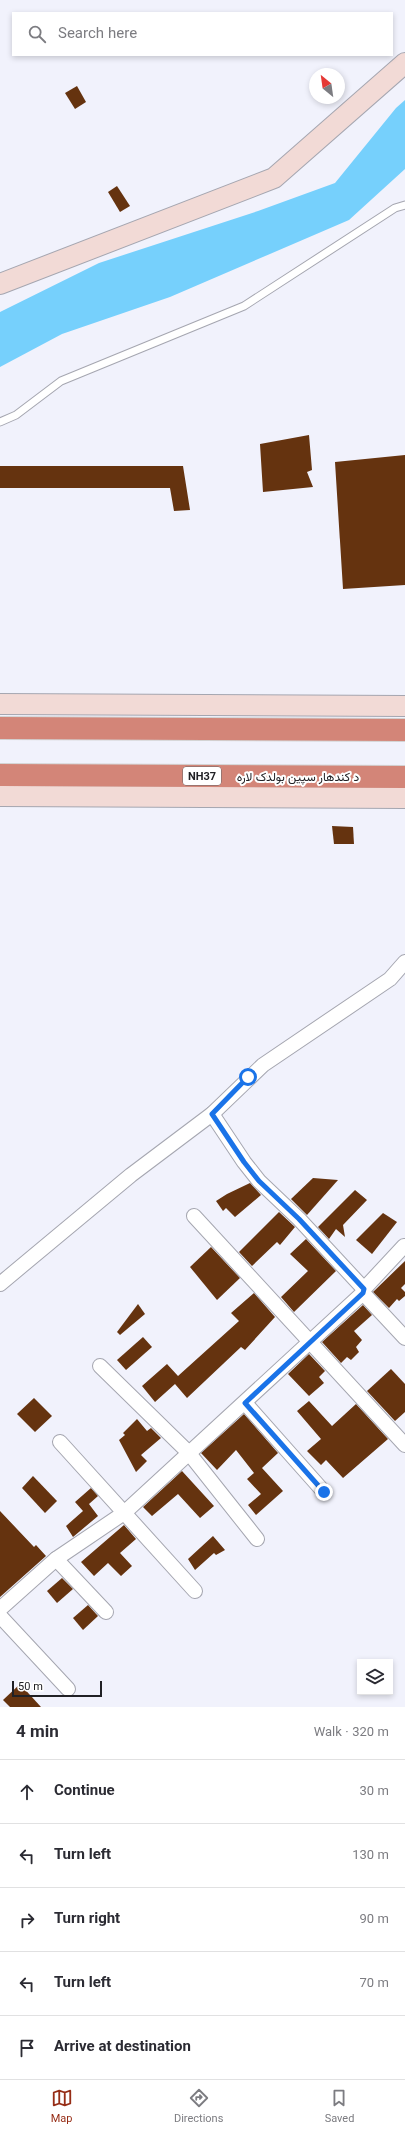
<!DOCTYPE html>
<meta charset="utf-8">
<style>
:root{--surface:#fff;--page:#f2f2f3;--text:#2b2b33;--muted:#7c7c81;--line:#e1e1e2;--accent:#962d16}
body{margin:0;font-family:Georgia,Vazirmatn,serif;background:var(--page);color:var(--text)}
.controls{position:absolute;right:12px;bottom:12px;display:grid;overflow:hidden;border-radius:0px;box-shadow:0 2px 6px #0003}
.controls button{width:36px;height:36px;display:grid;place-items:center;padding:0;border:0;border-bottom:1px solid var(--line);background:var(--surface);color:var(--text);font:20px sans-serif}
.compass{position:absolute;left:309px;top:68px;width:36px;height:36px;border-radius:50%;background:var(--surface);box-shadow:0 2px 6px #0003;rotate:331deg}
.scale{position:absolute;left:12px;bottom:10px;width:90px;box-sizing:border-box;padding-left:4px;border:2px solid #212125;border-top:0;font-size:11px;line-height:14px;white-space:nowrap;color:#212125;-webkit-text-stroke:3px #fff;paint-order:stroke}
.stop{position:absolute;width:12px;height:12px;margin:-9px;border:3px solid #1a73e8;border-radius:50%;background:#fff}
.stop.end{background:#1a73e8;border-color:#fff;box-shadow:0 1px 4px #0008}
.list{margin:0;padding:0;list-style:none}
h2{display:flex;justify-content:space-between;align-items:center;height:52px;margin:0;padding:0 16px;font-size:17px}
h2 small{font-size:13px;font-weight:400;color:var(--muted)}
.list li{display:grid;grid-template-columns:26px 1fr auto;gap:12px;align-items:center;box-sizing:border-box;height:64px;padding:0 16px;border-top:1px solid var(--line)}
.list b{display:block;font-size:15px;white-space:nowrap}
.list em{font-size:13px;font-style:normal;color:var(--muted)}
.icon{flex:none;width:22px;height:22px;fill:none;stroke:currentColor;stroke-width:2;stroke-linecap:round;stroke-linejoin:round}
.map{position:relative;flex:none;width:405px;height:1707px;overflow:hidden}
.search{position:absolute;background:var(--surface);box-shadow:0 2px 6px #0003;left:12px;right:12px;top:12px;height:44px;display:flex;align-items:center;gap:10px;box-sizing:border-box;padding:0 14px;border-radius:0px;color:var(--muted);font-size:15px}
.sheet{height:372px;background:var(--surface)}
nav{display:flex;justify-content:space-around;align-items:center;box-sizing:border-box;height:56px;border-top:1px solid var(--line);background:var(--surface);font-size:11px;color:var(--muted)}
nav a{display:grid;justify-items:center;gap:2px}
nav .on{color:var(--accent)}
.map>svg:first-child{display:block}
.water{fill:#76d0fc}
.building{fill:#65330f}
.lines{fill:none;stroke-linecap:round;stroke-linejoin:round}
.lane-casing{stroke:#a5a6b0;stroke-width:9}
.street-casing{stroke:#a5a6b0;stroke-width:16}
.secondary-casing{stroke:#a5a6b0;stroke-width:22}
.highway-casing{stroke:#d3d3d3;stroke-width:24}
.lane{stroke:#fff;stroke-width:7}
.street{stroke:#fff;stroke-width:14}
.secondary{stroke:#f2dad6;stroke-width:20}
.highway{stroke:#d38578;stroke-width:22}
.route{stroke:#1a73e8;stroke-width:5}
.labels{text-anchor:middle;stroke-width:4;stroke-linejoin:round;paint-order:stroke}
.shield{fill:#fff;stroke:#646466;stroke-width:1}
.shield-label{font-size:11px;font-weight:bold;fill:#212125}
.street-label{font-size:12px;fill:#212125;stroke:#fff}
</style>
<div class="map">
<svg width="405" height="1707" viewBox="0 0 405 1707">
<rect width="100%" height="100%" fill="#f1f2fc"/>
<polygon class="water" points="405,100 405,169 349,220 170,297 62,334 0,367 0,312 99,263 258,211 335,183 396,108"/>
<g class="building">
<polygon points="77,86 86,102 75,109 65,93"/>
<polygon points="117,186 130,206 120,212 108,192"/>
<polygon points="309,435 312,470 307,472 313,487 263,492 260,444"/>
<polygon points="405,455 405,585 343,589 335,462"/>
<polygon points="0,466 183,466 190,510 174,511 170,488 0,488"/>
<polygon points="332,826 353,827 354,844 334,844"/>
<polygon points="313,1178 338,1180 307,1215 291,1199"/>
<polygon points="250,1183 261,1195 235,1217 226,1208 223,1211 216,1201 227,1194"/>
<polygon points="355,1190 367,1200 343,1225 345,1237 336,1229 329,1239 318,1227"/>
<polygon points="279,1212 295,1227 280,1245 277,1242 252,1266 239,1252"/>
<polygon points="383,1213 397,1222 372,1254 356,1240"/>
<polygon points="306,1239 336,1271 294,1312 281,1297 308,1271 290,1254"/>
<polygon points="211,1247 240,1278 217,1300 190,1267"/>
<polygon points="405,1261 405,1284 401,1288 405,1292 405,1296 399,1301 397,1299 389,1308 373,1292"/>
<polygon points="254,1293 275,1317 245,1350 241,1347 187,1398 175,1384 155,1402 142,1386 167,1364 178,1376 239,1321 231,1313"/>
<polygon points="138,1304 145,1314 120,1335 117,1332"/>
<polygon points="363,1305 372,1315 354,1331 362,1340 356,1347 359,1352 351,1360 347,1357 341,1363 322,1342"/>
<polygon points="143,1337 152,1347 126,1370 117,1360"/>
<polygon points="309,1354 325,1371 319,1377 324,1383 309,1396 288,1374"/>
<polygon points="391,1369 405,1384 405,1412 395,1421 367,1391"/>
<polygon points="34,1398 52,1416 35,1432 17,1414"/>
<polygon points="309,1401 332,1426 356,1404 388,1439 343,1478 326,1460 321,1465 307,1451 321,1439 297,1411"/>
<polygon points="244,1414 278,1453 262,1468 283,1491 256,1515 248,1505 261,1494 247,1479 254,1473 236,1450 217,1470 201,1453"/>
<polygon points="137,1419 147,1431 151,1428 161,1438 141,1455 147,1461 136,1472 119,1440 125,1435 123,1433"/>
<polygon points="182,1471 214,1506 200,1518 178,1494 152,1516 143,1507"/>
<polygon points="33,1476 57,1501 45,1513 22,1488"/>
<polygon points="91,1488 98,1496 89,1504 98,1516 73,1537 66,1526 83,1511 75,1502"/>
<polygon points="0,1511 34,1547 36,1545 46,1556 0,1597"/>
<polygon points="124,1525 136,1539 120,1553 132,1566 121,1576 108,1563 94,1576 81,1562"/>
<polygon points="213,1536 225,1550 216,1555 214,1553 195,1570 188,1559"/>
<polygon points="62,1578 73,1589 57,1603 47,1591"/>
<polygon points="88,1605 98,1616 83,1630 73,1618"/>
<polygon points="20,1684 41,1707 10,1707 3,1700"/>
</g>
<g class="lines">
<defs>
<polyline id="lane" points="0,422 16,415 61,381 244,306 395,208 405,205"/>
<g id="street">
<polyline points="212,1114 244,1162 259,1181 299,1219 364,1289"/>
<polyline points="194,1216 405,1445"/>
<polyline points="0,1284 131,1175 212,1114 263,1065 390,979 405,962"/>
<polyline points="363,1293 405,1338"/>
<polyline points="100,1366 188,1452 257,1539"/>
<polyline points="245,1403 324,1492"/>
<polyline points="60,1442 195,1591"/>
<polyline points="56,1559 106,1612"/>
<polyline points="0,1609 56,1559 124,1513 363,1293 364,1289 404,1246"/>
<polyline points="0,1616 68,1689"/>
</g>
<g id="secondary">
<polyline points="0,284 274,178 405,63"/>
<polyline points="0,704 405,706"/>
<polyline points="0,796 405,798"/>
</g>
<g id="highway">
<polyline points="0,728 405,730"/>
<polyline points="0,775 405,777"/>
</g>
</defs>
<use href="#lane" class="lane-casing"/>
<use href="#street" class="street-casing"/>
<use href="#secondary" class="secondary-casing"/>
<use href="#highway" class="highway-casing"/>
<use href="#lane" class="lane"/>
<use href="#street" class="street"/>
<use href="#secondary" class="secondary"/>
<use href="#highway" class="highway"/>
</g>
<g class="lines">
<polyline class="route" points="248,1077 212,1114 244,1162 259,1181 299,1219 364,1289 363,1293 245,1403 324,1492"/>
</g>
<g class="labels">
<rect class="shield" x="183" y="767" width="38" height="18" rx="3"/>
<g class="shield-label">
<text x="202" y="780">NH37</text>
</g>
<g class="street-label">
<text x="298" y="781">د کندهار سپین بولدک لاره</text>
</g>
</g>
</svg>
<div class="controls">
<button><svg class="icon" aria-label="layers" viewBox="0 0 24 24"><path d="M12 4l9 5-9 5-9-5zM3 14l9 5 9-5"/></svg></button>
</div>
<svg class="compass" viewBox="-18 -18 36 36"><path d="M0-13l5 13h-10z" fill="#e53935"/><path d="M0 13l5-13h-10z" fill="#7c7c81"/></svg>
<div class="scale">50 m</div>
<div class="stop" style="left:248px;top:1077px"></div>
<div class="stop end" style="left:324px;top:1492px"></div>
<div class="search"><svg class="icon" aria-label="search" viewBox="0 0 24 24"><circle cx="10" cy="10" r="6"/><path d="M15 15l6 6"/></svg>Search here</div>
</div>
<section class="sheet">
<h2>4 min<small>Walk · 320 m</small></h2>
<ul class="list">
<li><svg class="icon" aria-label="ahead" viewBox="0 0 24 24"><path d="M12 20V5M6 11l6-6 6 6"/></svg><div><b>Continue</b></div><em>30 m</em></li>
<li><svg class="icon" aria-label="left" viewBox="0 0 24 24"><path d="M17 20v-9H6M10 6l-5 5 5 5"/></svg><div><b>Turn left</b></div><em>130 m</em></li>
<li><svg class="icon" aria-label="right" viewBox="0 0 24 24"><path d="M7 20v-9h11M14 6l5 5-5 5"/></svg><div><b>Turn right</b></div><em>90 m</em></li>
<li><svg class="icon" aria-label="left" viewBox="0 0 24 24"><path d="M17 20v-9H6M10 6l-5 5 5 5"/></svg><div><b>Turn left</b></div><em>70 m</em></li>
<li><svg class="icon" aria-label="arrive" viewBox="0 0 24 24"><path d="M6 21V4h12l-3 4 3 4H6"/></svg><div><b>Arrive at destination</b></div></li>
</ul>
</section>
<nav>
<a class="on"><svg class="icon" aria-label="map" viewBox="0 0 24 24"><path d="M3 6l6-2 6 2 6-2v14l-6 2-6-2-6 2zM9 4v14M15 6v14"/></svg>Map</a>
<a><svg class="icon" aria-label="directions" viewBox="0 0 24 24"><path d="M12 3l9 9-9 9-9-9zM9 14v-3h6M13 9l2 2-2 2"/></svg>Directions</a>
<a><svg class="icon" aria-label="saved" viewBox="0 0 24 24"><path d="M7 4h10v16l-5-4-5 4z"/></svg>Saved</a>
</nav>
